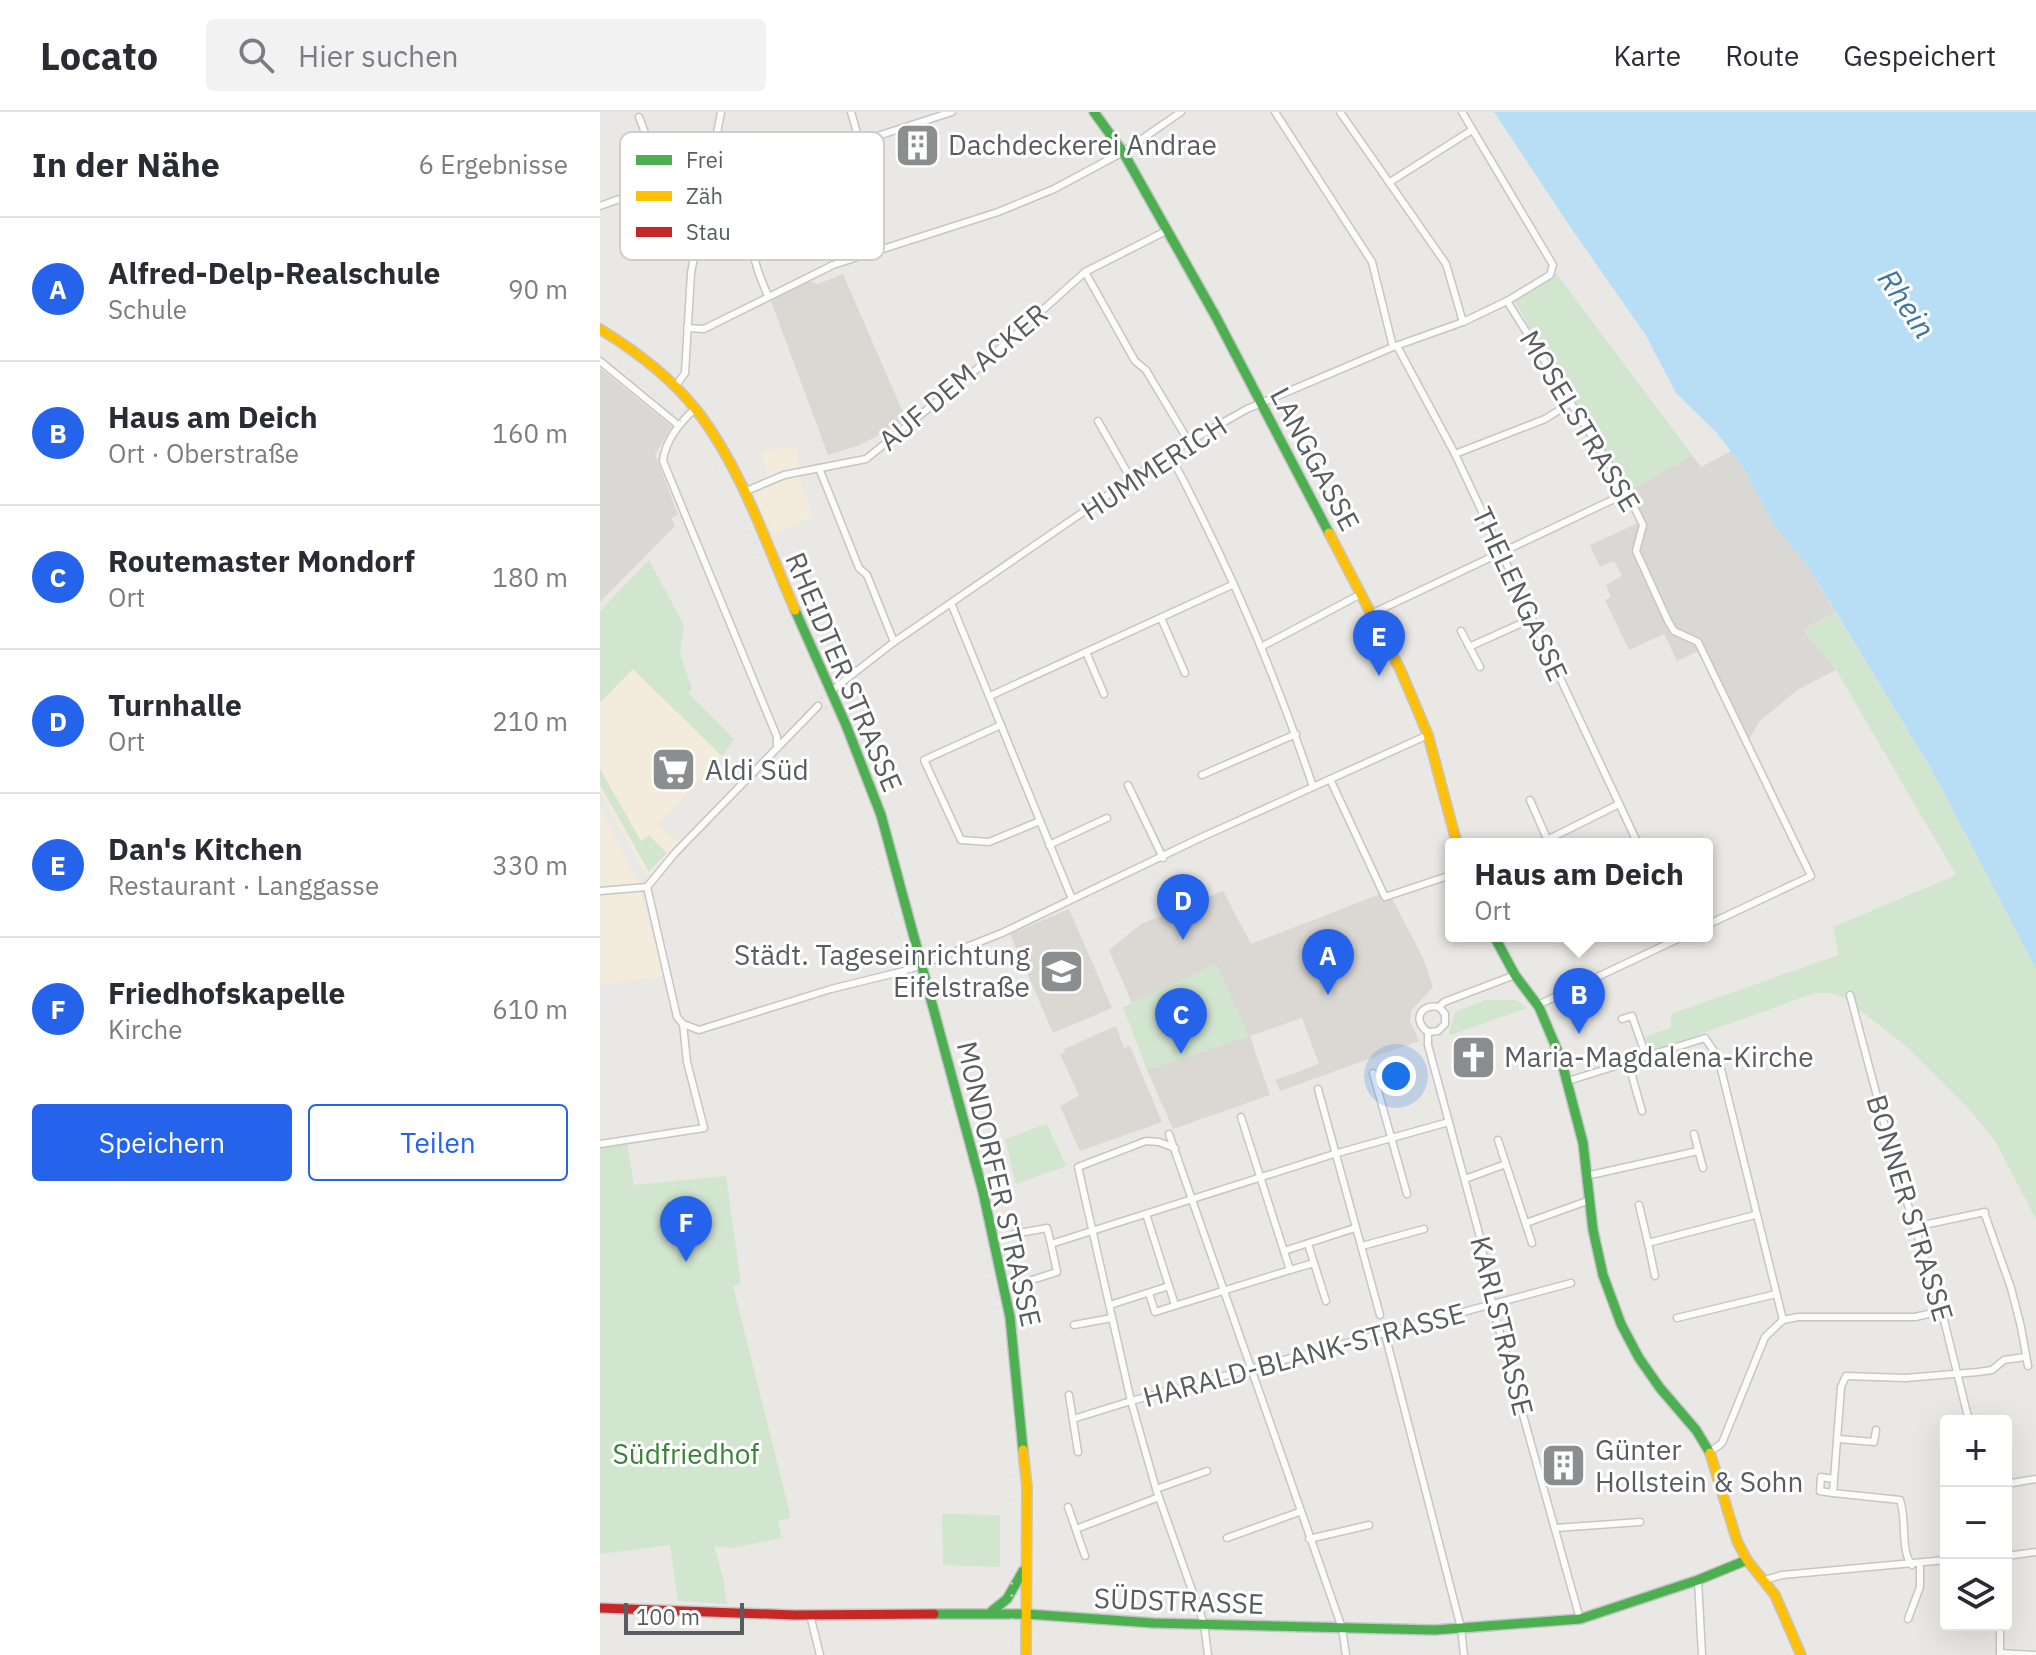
<!DOCTYPE html>
<html lang="de">
<meta charset="utf-8">
<style>
:root{--surface:#fff;--page:#f2f2f3;--text:#2b2b33;--muted:#7c7c81;--line:#e1e1e2;--accent:#2563eb}
body{margin:0;font-family:"IBM Plex Sans",sans-serif;background:var(--page);color:var(--text)}
.controls{position:absolute;right:24px;bottom:24px;display:grid;overflow:hidden;border-radius:8px;box-shadow:0 8px 32px #0002}
.controls button{width:72px;height:72px;display:grid;place-items:center;padding:0;border:0;border-bottom:2px solid var(--line);background:var(--surface);color:var(--text);font:40px sans-serif}
.scale{position:absolute;left:24px;bottom:20px;width:120px;box-sizing:border-box;padding-left:8px;border:4px solid #595d61;border-top:0;font-size:22px;line-height:28px;white-space:nowrap;color:#595d61;-webkit-text-stroke:6px #fff;paint-order:stroke}
.you{position:absolute;left:796px;top:964px;width:28px;height:28px;margin:-20px;border:6px solid #fff;border-radius:50%;background:#1a73e8;box-shadow:0 0 0 12px #1a73e833}
.badge{display:grid;place-items:center;width:52px;height:52px;border-radius:50%;background:var(--accent);color:#fff;font-size:26px;font-weight:700}
.pin{position:absolute;translate:-50% -66px;filter:drop-shadow(0 2px 4px #0008)}
.pin::after{content:'';position:absolute;top:42px;width:28px;height:24px;background:inherit;clip-path:polygon(0 0,100% 0,50% 100%)}
.popup{position:absolute;left:845px;top:726px;width:268px;height:104px;box-sizing:border-box;display:grid;place-content:center;border-radius:8px;background:var(--surface);filter:drop-shadow(0 2px 6px #0005);font-size:26px;white-space:nowrap;color:var(--muted)}
.popup b{font-size:30px;color:var(--text)}
.popup::after{content:'';position:absolute;left:50%;top:100%;margin-left:-16px;border:16px solid transparent;border-top-color:var(--surface)}
.list{margin:0;padding:0;list-style:none}
h2{display:flex;justify-content:space-between;align-items:center;height:104px;margin:0;padding:0 32px;font-size:34px}
h2 small{font-size:26px;font-weight:400;color:var(--muted)}
.list li{display:grid;grid-template-columns:52px 1fr auto;gap:24px;align-items:center;box-sizing:border-box;height:144px;padding:0 32px;border-top:2px solid var(--line)}
.list b{display:block;font-size:30px;white-space:nowrap}
.list p{margin:0;font-size:26px;white-space:nowrap;color:var(--muted)}
.list em{font-size:26px;font-style:normal;color:var(--muted)}
.actions{display:flex;gap:16px;padding:24px 32px}
.actions a{flex:1;padding:18px 0;border:2px solid var(--accent);border-radius:8px;text-align:center;font-size:28px;color:var(--accent)}
.actions .main{background:var(--accent);color:#fff}
.icon{flex:none;width:44px;height:44px;fill:none;stroke:currentColor;stroke-width:2;stroke-linecap:round;stroke-linejoin:round}
.map{position:relative;flex:none;width:1436px;height:1543px;overflow:hidden}
header{display:flex;align-items:center;gap:48px;box-sizing:border-box;height:112px;padding:0 40px;background:var(--surface);border-bottom:2px solid var(--line)}
header strong{font-size:38px}
nav{display:flex;gap:44px;margin-inline-start:auto;font-size:28px}
.search{width:560px;height:72px;background:var(--page);display:flex;align-items:center;gap:20px;box-sizing:border-box;padding:0 28px;border-radius:8px;color:var(--muted);font-size:30px}
main{display:flex}
aside{flex:1;background:var(--surface)}
.map>svg:first-child{display:block}
.commercial{fill:#f3ecdc}
.industrial{fill:#dad8d5}
.education{fill:#dbd8d3}
.green{fill:#d2e5cf}
.water{fill:#b7def4}
.lines{fill:none;stroke-linecap:round;stroke-linejoin:round}
.street-casing{stroke:#c6c6c6;stroke-width:9}
.fast-casing{stroke:#c5c5c6;stroke-width:12}
.slow-casing{stroke:#c5c5c6;stroke-width:12}
.jam-casing{stroke:#c5c5c6;stroke-width:12}
.street{stroke:#fcfcfb;stroke-width:6}
.fast{stroke:#4caf50;stroke-width:9}
.slow{stroke:#ffc107;stroke-width:9}
.jam{stroke:#c62828;stroke-width:9}
.rail{stroke:#e0e1e1;stroke-width:2;stroke-dasharray:2 10;stroke-linecap:butt}
.labels{text-anchor:middle;stroke-width:6;stroke-linejoin:round;paint-order:stroke}
.poi-label{font-size:28px;fill:#595d61;stroke:#fff;text-anchor:start}
.street-label{font-size:28px;fill:#595d61;stroke:#fff}
.park-label{font-size:28px;fill:#398237;stroke:#fff}
.water-label{font-size:30px;font-style:italic;fill:#3d76a3;stroke:#fff}
.key{fill:#fff;stroke:#cdced0;stroke-width:2}
.key-label{font-size:22px;fill:#595d61}
</style>
<header>
<strong>Locato</strong>
<div class="search"><svg class="icon" aria-label="search" viewBox="0 0 24 24"><circle cx="10" cy="10" r="6"/><path d="M15 15l6 6"/></svg>Hier suchen</div>
<nav><a>Karte</a><a>Route</a><a>Gespeichert</a></nav>
</header>
<main>
<aside>
<h2>In der Nähe<small>6 Ergebnisse</small></h2>
<ul class="list">
<li><span class="badge">A</span><div><b>Alfred-Delp-Realschule</b><p>Schule</p></div><em>90 m</em></li>
<li><span class="badge">B</span><div><b>Haus am Deich</b><p>Ort · Oberstraße</p></div><em>160 m</em></li>
<li><span class="badge">C</span><div><b>Routemaster Mondorf</b><p>Ort</p></div><em>180 m</em></li>
<li><span class="badge">D</span><div><b>Turnhalle</b><p>Ort</p></div><em>210 m</em></li>
<li><span class="badge">E</span><div><b>Dan's Kitchen</b><p>Restaurant · Langgasse</p></div><em>330 m</em></li>
<li><span class="badge">F</span><div><b>Friedhofskapelle</b><p>Kirche</p></div><em>610 m</em></li>
</ul>
<div class="actions"><a class="main">Speichern</a><a>Teilen</a></div>
</aside>
<div class="map">
<svg width="1436" height="1543" viewBox="0 0 1436 1543">
<rect width="100%" height="100%" fill="#e9e8e4"/>
<g class="commercial">
<polygon points="196,334 200,369 213,404 173,423 150,374 167,365 162,339"/>
<polygon points="33,557 122,644 59,712 78,731 47,765 0,680 0,591"/>
<polygon points="0,696 38,770 64,864 0,873"/>
</g>
<g class="industrial">
<polygon points="0,256 72,315 55,342 78,403 71,406 75,414 0,490"/>
<polygon points="1131,339 1145,358 1173,412 1209,456 1235,500 1203,518 1236,558 1197,578 1160,609 1149,627 1142,630 1099,539 1077,549 1064,522 1029,538 1005,488 1011,485 1006,473 1022,464 1014,449 1000,455 990,433 1038,411 1024,382 1092,343 1101,355"/>
</g>
<g class="education">
<polygon points="243,162 308,312 305,309 260,333 228,343 171,189 208,169 218,172"/>
<polygon points="623,779 651,832 788,779 823,846 833,875 811,899 810,910 819,929 680,979 675,968 719,952 702,906 650,924 670,983 573,1017 547,958 648,924 616,852 532,891 509,838 541,812"/>
<polygon points="469,797 512,896 453,921 410,822"/>
<polygon points="516,914 524,936 530,934 562,1010 480,1039 460,994 479,984 460,942 465,940 464,937"/>
</g>
<g class="green">
<polygon points="956,161 1092,343 1024,382 914,188"/>
<polygon points="49,448 84,513 80,542 92,576 88,581 134,627 122,644 33,557 0,590 0,499"/>
<polygon points="1235,500 1333,660 1436,857 1436,1107 1395,1029 1368,996 1306,934 1244,886 1231,881 1215,881 1053,939 1050,938 1045,925 1071,916 1071,902 1076,900 1239,843 1233,815 1356,763 1236,558 1203,518"/>
<polygon points="0,657 41,729 49,723 67,741 49,760 0,673"/>
<polygon points="616,852 649,924 547,958 523,895"/>
<polygon points="885,888 916,888 927,896 851,923 849,922 855,900"/>
<polygon points="447,1012 466,1054 416,1072 405,1027"/>
<polygon points="27,1032 34,1073 126,1064 141,1172 133,1174 191,1406 178,1409 182,1426 132,1436 114,1434 123,1466 127,1492 78,1489 70,1433 0,1442 0,1036"/>
<polygon points="342,1402 400,1403 400,1455 343,1453"/>
</g>
<polygon class="water" points="894,0 1436,0 1436,857 1333,660 1209,456 1173,412 1145,358 1117,321 1076,281 1045,222 973,119"/>
<g class="lines">
<defs>
<g id="street">
<polyline points="251,0 260,31"/>
<polyline points="675,0 772,150 793,235"/>
<polyline points="740,0 846,152 863,210"/>
<polyline points="39,5 64,71"/>
<polyline points="790,70 872,18"/>
<polyline points="132,71 159,162 168,184"/>
<polyline points="0,94 64,71 107,77 132,71 352,0"/>
<polyline points="485,160 535,249 546,258 589,330"/>
<polyline points="907,189 1027,381 1043,413 1036,439 1068,509 1074,519 1098,530 1211,764 1107,813"/>
<polyline points="87,216 104,217 233,153 398,100 454,77 523,40 581,0"/>
<polyline points="797,234 855,342 1038,732"/>
<polyline points="0,249 78,313"/>
<polyline points="75,275 85,261 91,161 121,0"/>
<path d="M95 297C80 310 65 329 63 349L177 625V636"/>
<polyline points="498,309 531,367"/>
<path d="M569 341C626 448 675 560 713 675"/>
<polyline points="855,342 945,307 969,292"/>
<polyline points="219,356 259,456 267,463 294,530"/>
<polyline points="144,380 184,363 266,347 377,257 485,160 568,118"/>
<polyline points="351,491 472,787"/>
<polyline points="771,502 1027,381"/>
<polyline points="561,506 585,561"/>
<polyline points="861,519 880,555"/>
<polyline points="661,535 761,482"/>
<polyline points="869,535 931,507"/>
<polyline points="486,540 504,582"/>
<polyline points="231,579 294,530 569,341 647,297 793,235 863,210 907,189 950,163 953,153 862,0"/>
<polyline points="390,584 632,473"/>
<polyline points="401,613 324,648 361,728 389,730 440,709"/>
<polyline points="602,663 696,622"/>
<polyline points="730,667 785,785 851,763"/>
<polyline points="528,673 563,746"/>
<polyline points="930,688 948,729"/>
<polyline points="939,732 1019,692"/>
<polyline points="449,733 507,706"/>
<polyline points="0,779 47,775 75,741 218,594"/>
<polyline points="971,824 974,830 987,824"/>
<polyline points="1250,883 1295,1052 1343,1204 1369,1309"/>
<polyline points="938,893 1084,824"/>
<path d="M839 895 845 902V912L838 919 828 920C812 909 820 891 839 895L844 890 915 863"/>
<polyline points="1022,907 1032,904 1046,944"/>
<polyline points="83,912 99,918 231,877 308,858 402,821 600,726 828,623"/>
<polyline points="828,920 828,933 880,1125 892,1192 980,1507"/>
<polyline points="1028,950 1042,999"/>
<polyline points="773,961 807,1082"/>
<polyline points="968,969 1105,926 1118,945 1183,1208"/>
<polyline points="718,977 780,1203"/>
<polyline points="569,1022 742,1516 746,1543"/>
<polyline points="1094,1022 1103,1056"/>
<polyline points="898,1028 932,1131"/>
<polyline points="0,1032 104,1016 87,950 83,912 77,905 47,775"/>
<polyline points="575,1036 559,1030 546,1029 478,1055 531,1289 556,1377 604,1512 608,1543"/>
<polyline points="986,1064 1098,1039"/>
<polyline points="865,1067 906,1052"/>
<polyline points="1039,1093 1048,1131"/>
<polyline points="1384,1100 1411,1176 1421,1215 1428,1254"/>
<polyline points="546,1102 575,1193"/>
<polyline points="926,1111 990,1088"/>
<polyline points="1314,1115 1385,1100"/>
<polyline points="414,1122 447,1116 451,1132 734,1042 849,1010"/>
<polyline points="708,1132 726,1189"/>
<polyline points="762,1134 824,1117"/>
<polyline points="684,1139 755,1116"/>
<polyline points="690,1158 714,1151"/>
<polyline points="1055,1164 1048,1131 1155,1103"/>
<polyline points="426,1170 457,1160 451,1132"/>
<polyline points="549,1181 555,1200 690,1158 641,1005"/>
<polyline points="510,1193 569,1174"/>
<polyline points="1077,1206 1176,1182"/>
<polyline points="474,1213 512,1206"/>
<polyline points="785,1222 861,1516 864,1543"/>
<polyline points="469,1283 478,1340"/>
<polyline points="473,1307 531,1289 971,1171"/>
<polyline points="1239,1327 1274,1330 1276,1318"/>
<polyline points="1110,1340 1122,1331 1165,1225 1183,1208 1198,1205 1315,1205 1342,1199"/>
<polyline points="1406,1372 1436,1367"/>
<polyline points="556,1377 607,1359"/>
<polyline points="1233,1381 1220,1379 1221,1365 1234,1367"/>
<polyline points="468,1395 485,1444"/>
<polyline points="956,1416 1040,1410"/>
<polyline points="476,1417 559,1385"/>
<polyline points="627,1426 699,1400"/>
<polyline points="709,1427 769,1413"/>
<polyline points="1406,1444 1436,1440"/>
<path d="M1312 1453C1300 1439 1307 1407 1300 1388L1233 1381 1241 1275 1246 1264 1305 1266 1378 1260 1392 1258 1404 1248 1425 1245"/>
<polyline points="1098,1468 1102,1543"/>
<polyline points="1165,1468 1182,1463 1346,1448"/>
<polyline points="210,1503 220,1543"/>
<polyline points="1308,1507 1320,1475 1320,1452"/>
<polyline points="1400,1541 1436,1543"/>
<polyline points="1400,1543 1400,1513"/>
</g>
<g id="fast">
<polyline points="494,0 523,40 616,205 729,421"/>
<polyline points="195,498 246,613 281,703 383,1080 410,1205 423,1338"/>
<polyline points="894,824 915,863 939,895 961,947 983,1031 993,1118 1003,1163 1021,1212 1039,1246 1060,1276 1096,1318 1110,1341"/>
<polyline points="392,1499 407,1487 423,1459"/>
<polyline points="334,1502 426,1502 553,1511 835,1518 980,1507 1098,1468 1147,1448"/>
</g>
<g id="slow">
<path d="M0 217C36 239 72 266 98 300 142 358 166 431 195 498"/>
<polyline points="729,421 800,557 828,623 857,732"/>
<polyline points="423,1338 427,1375 426,1543"/>
<polyline points="1110,1341 1137,1429 1147,1448 1175,1483 1201,1543"/>
</g>
<polyline id="jam" points="0,1496 194,1503 334,1502"/>
</defs>
<use href="#street" class="street-casing"/>
<use href="#fast" class="fast-casing"/>
<use href="#slow" class="slow-casing"/>
<use href="#jam" class="jam-casing"/>
<use href="#street" class="street"/>
<use href="#fast" class="fast"/>
<use href="#slow" class="slow"/>
<use href="#jam" class="jam"/>
<polyline class="rail" points="0,236 42,269 81,309 106,340 137,391 226,596 258,686 372,1078 396,1184 411,1327 412,1543"/>
</g>
<defs>
<symbol id="building-square" viewBox="-11 -11 22 22"><rect x="-9" y="-9" width="18" height="18" rx="4" fill="#8b8e8f" stroke="#fff"/><path d="M-4-6H4V6H1V3H-1V6H-4ZM-2.5-4.3h1.7v1.8h-1.7ZM.8-4.3h1.7v1.8H.8ZM-2.5-1h1.7V.8h-1.7ZM.8-1h1.7V.8H.8Z" fill="#fff"/></symbol>
<symbol id="supermarket-square" viewBox="-11 -11 22 22"><rect x="-9" y="-9" width="18" height="18" rx="4" fill="#8b8e8f" stroke="#fff"/><path d="M-6-5.5h2.5l.6 2H6L4.5 2H-2.5L-4.4-4H-6ZM-1.5 3.2a1.3 1.3 0 1 0 .1 0ZM3 3.2a1.3 1.3 0 1 0 .1 0Z" fill="#fff"/></symbol>
<symbol id="school-square" viewBox="-11 -11 22 22"><rect x="-9" y="-9" width="18" height="18" rx="4" fill="#8b8e8f" stroke="#fff"/><path d="M0-5L7-2L0 1L-7-2ZM-4 1L0 2.5L4 1V4Q0 6-4 4Z" fill="#fff"/></symbol>
<symbol id="church-square" viewBox="-11 -11 22 22"><rect x="-9" y="-9" width="18" height="18" rx="4" fill="#8b8e8f" stroke="#fff"/><path d="M-1.2-6h2.4v3.5h3.3v2.4h-3.3V6h-2.4V-.1h-3.3v-2.4h3.3Z" fill="#fff"/></symbol>
</defs>
<g fill-rule="evenodd">
<use href="#building-square" x="292" y="8" width="51" height="51"/>
<use href="#supermarket-square" x="48" y="632" width="51" height="51"/>
<use href="#school-square" x="436" y="834" width="51" height="51"/>
<use href="#church-square" x="848" y="920" width="51" height="51"/>
<use href="#building-square" x="938" y="1328" width="51" height="51"/>
</g>
<g class="labels">
<g class="poi-label">
<text x="348" y="43">Dachdeckerei Andrae</text>
<text x="105" y="668">Aldi Süd</text>
<text x="430" y="853" text-anchor="end">Städt. Tageseinrichtung<tspan x="430" dy="32">Eifelstraße</tspan></text>
<text x="904" y="955">Maria-Magdalena-Kirche</text>
<text x="995" y="1348">Günter<tspan x="995" dy="32">Hollstein &amp; Sohn</tspan></text>
</g>
<g class="street-label">
<text transform="translate(363 265) rotate(-40)" y="10">AUF DEM ACKER</text>
<text transform="translate(980 309) rotate(59)" y="10">MOSELSTRASSE</text>
<text transform="translate(715 347) rotate(62)" y="10">LANGGASSE</text>
<text transform="translate(554 356) rotate(-33)" y="10">HUMMERICH</text>
<text transform="translate(920 482) rotate(65)" y="10">THELENGASSE</text>
<text transform="translate(244 560) rotate(67)" y="10">RHEIDTER STRASSE</text>
<text transform="translate(399 1072) rotate(77)" y="10">MONDORFER STRASSE</text>
<text transform="translate(1310 1096) rotate(73)" y="10">BONNER STRASSE</text>
<text transform="translate(902 1214) rotate(76)" y="10">KARLSTRASSE</text>
<text transform="translate(704 1243) rotate(-15)" y="10">HARALD-BLANK-STRASSE</text>
<text transform="translate(579 1489) rotate(2)" y="10">SÜDSTRASSE</text>
</g>
<g class="park-label">
<text x="86" y="1352">Südfriedhof</text>
</g>
<g class="water-label">
<text transform="translate(1306 192) rotate(56)" y="10">Rhein</text>
</g>
</g>
<rect x="20" y="20" width="264" height="128" rx="12" class="key"/>
<rect x="36" y="43" width="36" height="10" fill="#4caf50"/>
<rect x="36" y="79" width="36" height="10" fill="#ffc107"/>
<rect x="36" y="115" width="36" height="10" fill="#c62828"/>
<g class="key-label">
<text x="86" y="56">Frei</text>
<text x="86" y="92">Zäh</text>
<text x="86" y="128">Stau</text>
</g>
</svg>
<div class="controls">
<button>+</button>
<button>−</button>
<button><svg class="icon" aria-label="layers" viewBox="0 0 24 24"><path d="M12 4l9 5-9 5-9-5zM3 14l9 5 9-5"/></svg></button>
</div>
<div class="scale">100 m</div>
<div class="you"></div>
<div class="pin badge" style="left:728px;top:883px">A</div>
<div class="pin badge" style="left:979px;top:922px">B</div>
<div class="popup"><b>Haus am Deich</b>Ort</div>
<div class="pin badge" style="left:581px;top:942px">C</div>
<div class="pin badge" style="left:583px;top:828px">D</div>
<div class="pin badge" style="left:779px;top:564px">E</div>
<div class="pin badge" style="left:86px;top:1150px">F</div>
</div>
</main>
